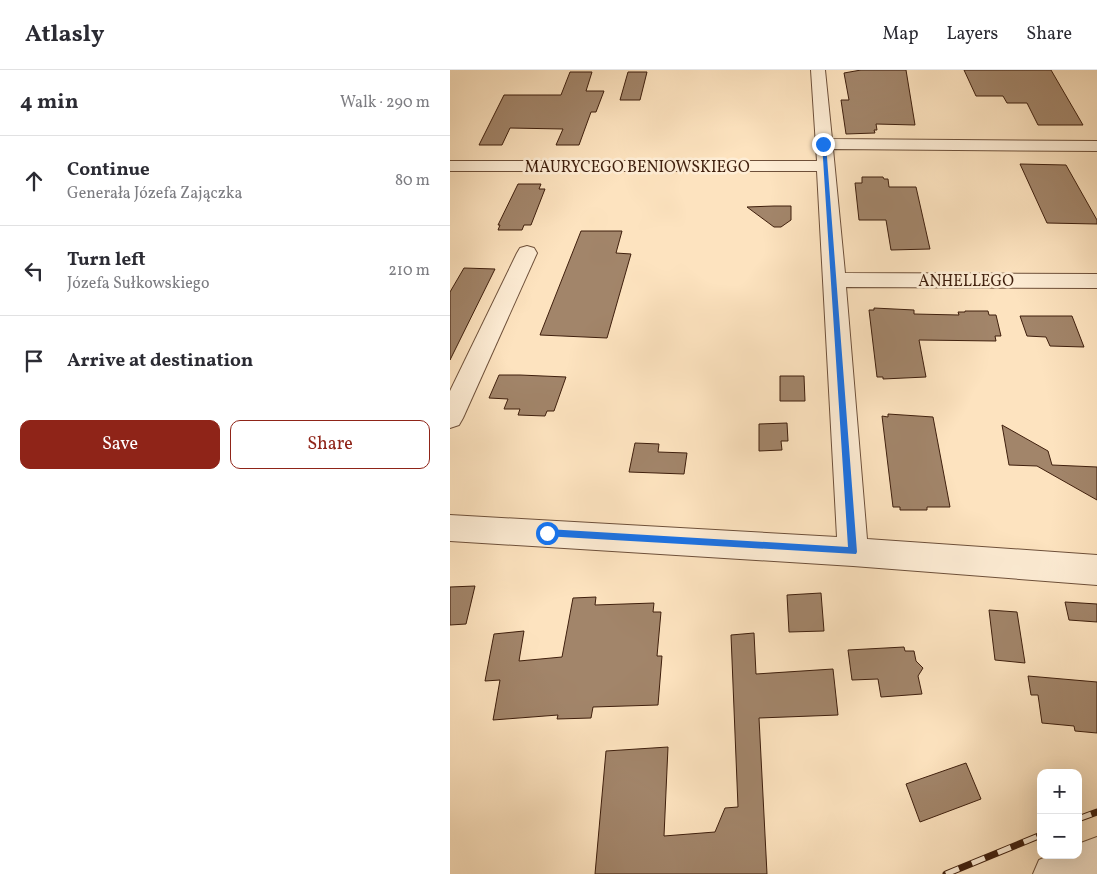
<!DOCTYPE html>
<meta charset="utf-8">
<style>
:root{--surface:#fff;--page:#f7f7f7;--text:#2b2b33;--muted:#7c7c81;--line:#e1e1e2;--accent:#8f2418}
body{margin:0;font-family:Vollkorn,serif;background:var(--page);color:var(--text)}
.controls{position:absolute;right:15px;bottom:15px;display:grid;overflow:hidden;border-radius:10px;box-shadow:0 5px 20px #0002}
.controls button{width:45px;height:45px;display:grid;place-items:center;padding:0;border:0;border-bottom:1px solid var(--line);background:var(--surface);color:var(--text);font:25px sans-serif}
.stop{position:absolute;width:15px;height:15px;margin:-11px;border:4px solid #1a73e8;border-radius:50%;background:#fff}
.stop.end{background:#1a73e8;border-color:#fff;box-shadow:0 1px 5px #0008}
.list{margin:0;padding:0;list-style:none}
h2{display:flex;justify-content:space-between;align-items:center;height:65px;margin:0;padding:0 20px;font-size:21px}
h2 small{font-size:16px;font-weight:400;color:var(--muted)}
.list li{display:grid;grid-template-columns:32px 1fr auto;gap:15px;align-items:center;box-sizing:border-box;height:90px;padding:0 20px;border-top:1px solid var(--line)}
.list b{display:block;font-size:19px;white-space:nowrap}
.list p{margin:0;font-size:16px;white-space:nowrap;color:var(--muted)}
.list em{font-size:16px;font-style:normal;color:var(--muted)}
.actions{display:flex;gap:10px;padding:15px 20px}
.actions a{flex:1;padding:11px 0;border:1px solid var(--accent);border-radius:10px;text-align:center;font-size:18px;color:var(--accent)}
.actions .main{background:var(--accent);color:#fff}
.icon{flex:none;width:28px;height:28px;fill:none;stroke:currentColor;stroke-width:2;stroke-linecap:round;stroke-linejoin:round}
.map{position:relative;flex:none;width:647px;height:804px;overflow:hidden}
header{display:flex;align-items:center;gap:30px;box-sizing:border-box;height:70px;padding:0 25px;background:var(--surface);border-bottom:1px solid var(--line)}
header strong{font-size:24px}
nav{display:flex;gap:28px;margin-inline-start:auto;font-size:18px}
main{display:flex}
aside{flex:1;background:var(--surface)}
.map>svg:first-child{display:block}
.building{fill:#a2856a;stroke:#3f1f0d}
.lines{fill:none;stroke-linecap:round;stroke-linejoin:round}
.minor-casing{stroke:#6e503a;stroke-width:2}
.minor{fill:#feedd5;fill-rule:evenodd}
.rail-casing{stroke:#3f1f0d;stroke-width:7}
.rail{stroke:#feedd5;stroke-width:5;stroke-dasharray:14;stroke-linecap:butt}
.route{fill:#1a73e8}
.labels{text-anchor:middle;stroke-width:5;stroke-linejoin:round;paint-order:stroke}
.far-street-label{font-size:16px;fill:#3f1f0d;stroke:#feedd5}
</style>
<header>
<strong>Atlasly</strong>
<nav><a>Map</a><a>Layers</a><a>Share</a></nav>
</header>
<main>
<aside>
<h2>4 min<small>Walk · 290 m</small></h2>
<ul class="list">
<li><svg class="icon" aria-label="ahead" viewBox="0 0 24 24"><path d="M12 20V5M6 11l6-6 6 6"/></svg><div><b>Continue</b><p>Generała Józefa Zajączka</p></div><em>80 m</em></li>
<li><svg class="icon" aria-label="left" viewBox="0 0 24 24"><path d="M17 20v-9H6M10 6l-5 5 5 5"/></svg><div><b>Turn left</b><p>Józefa Sułkowskiego</p></div><em>210 m</em></li>
<li><svg class="icon" aria-label="arrive" viewBox="0 0 24 24"><path d="M6 21V4h12l-3 4 3 4H6"/></svg><div><b>Arrive at destination</b></div></li>
</ul>
<div class="actions"><a class="main">Save</a><a>Share</a></div>
</aside>
<div class="map">
<svg width="647" height="804" viewBox="0 0 647 804">
<rect width="100%" height="100%" fill="#fde3bf"/>
<filter id="stains"><feTurbulence type="fractalNoise" baseFrequency=".004" numOctaves="4"/><feColorMatrix values="0 0 0 0 .2 0 0 0 0 .09 0 0 0 0 .02 0 0 0 .5 -.17"/></filter>
<radialGradient id="worn" r=".72"><stop offset=".6" stop-color="#630" stop-opacity="0"/><stop offset="1" stop-color="#630" stop-opacity=".3"/></radialGradient>
<g class="building">
<polygon points="411,0 456,0 465,55 426,54 427,60 424,60 425,63 396,64 391,30 399,30 394,3"/>
<polygon points="514,0 601,0 633,55 588,55 577,33 557,33 553,26 526,26"/>
<polygon points="120,2 142,2 136,21 154,21 146,42 141,42 129,75 106,75 113,59 60,58 52,75 29,75 54,25 111,25"/>
<polygon points="178,2 197,2 190,30 170,30"/>
<polygon points="570,94 616,95 647,150 647,154 597,153"/>
<polygon points="412,107 433,107 434,109 438,109 439,117 466,117 480,179 441,180 436,150 409,150 405,113 412,113"/>
<polygon points="68,114 91,114 89,119 95,119 81,155 74,155 72,160 48,160 50,155 48,155"/>
<polygon points="324,136 341,136 341,150 331,157 324,157 297,137"/>
<polygon points="131,161 172,161 166,183 181,184 157,268 90,265"/>
<polygon points="14,198 45,199 0,290 0,222"/>
<polygon points="424,238 464,240 464,244 509,245 508,242 515,242 515,241 538,241 539,245 546,245 551,266 545,266 546,271 469,270 476,307 433,309 433,307 427,307 419,240 424,240"/>
<polygon points="570,246 622,246 634,277 600,276 596,267 577,266"/>
<polygon points="49,305 70,305 116,307 104,341 97,341 95,346 68,345 70,339 54,339 58,329 39,328"/>
<polygon points="330,306 354,306 355,331 330,331"/>
<polygon points="438,344 483,347 500,437 477,437 477,440 450,440 450,437 443,437 432,346 438,347"/>
<polygon points="337,353 338,371 331,371 332,380 309,381 309,354"/>
<polygon points="552,355 598,381 602,395 647,397 647,430 587,396 559,395"/>
<polygon points="185,373 209,374 208,382 237,383 234,404 179,402"/>
<polygon points="25,516 16,554 0,555 0,517"/>
<polygon points="371,523 374,561 339,562 337,525"/>
<polygon points="146,527 145,535 204,533 203,542 211,542 207,586 212,586 208,635 143,637 141,648 107,649 108,645 43,650 50,610 35,611 44,564 74,561 69,591 112,587 123,528"/>
<polygon points="615,532 647,534 647,552 619,550"/>
<polygon points="539,540 567,542 575,593 545,590"/>
<polygon points="304,563 306,604 383,599 388,645 309,648 317,804 145,804 156,681 218,677 214,766 265,762 275,738 288,737 281,565"/>
<polygon points="454,577 455,581 464,581 466,591 473,598 468,606 472,624 431,627 428,609 402,610 398,580"/>
<polygon points="578,606 647,612 647,663 625,661 624,656 592,653 588,625 581,625"/>
<polygon points="516,693 531,729 470,752 456,714"/>
</g>
<g class="lines">
<defs>
<g id="minor">
<polygon points="361,0 375,0 382,69 647,71 647,81 383,79 395,203 647,204 647,218 396,217 417,469 647,485 647,515 403,496 0,471 0,445 387,467 367,101 0,101 0,91 367,91"/>
<polygon points="77,176 84,178 87,183 13,348 9,355 0,358 0,321 67,183 70,178"/>
<polygon points="647,767 647,804 583,804 589,790 600,785 628,785 628,774"/>
</g>
</defs>
<use href="#minor" class="minor-casing"/>
<use href="#minor" class="minor"/>
<defs>
<g id="rail">
<polyline points="628,749 647,742"/>
<polyline points="496,804 591,765"/>
</g>
</defs>
<use href="#rail" class="rail-casing"/>
<use href="#rail" class="rail"/>
</g>
<polygon class="route" points="372,73 376,74 407,482 406,484 94,466 93,463 97,459 398,477"/>
<g class="labels">
<g class="far-street-label">
<text x="187" y="102">MAURYCEGO BENIOWSKIEGO</text>
<text x="516" y="216">ANHELLEGO</text>
</g>
</g>
<rect width="100%" height="100%" filter="url(#stains)"/>
<rect width="100%" height="100%" fill="url(#worn)"/>
</svg>
<div class="controls">
<button>+</button>
<button>−</button>
</div>
<div class="stop" style="left:97px;top:463px"></div>
<div class="stop end" style="left:373px;top:74px"></div>
</div>
</main>
